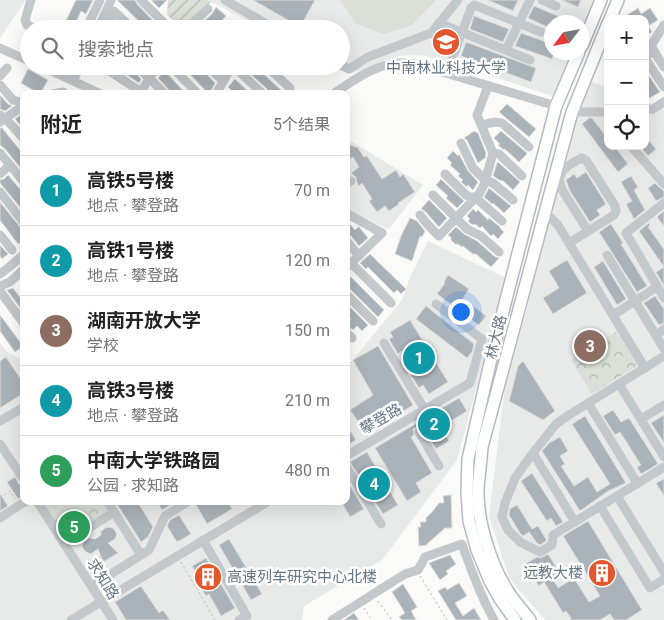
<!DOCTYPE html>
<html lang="zh">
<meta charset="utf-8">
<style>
:root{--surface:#fff;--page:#f6f6f6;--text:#222;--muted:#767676;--line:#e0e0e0;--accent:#2563eb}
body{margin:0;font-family:Roboto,"Noto Sans SC",sans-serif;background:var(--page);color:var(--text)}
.controls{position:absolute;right:15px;top:15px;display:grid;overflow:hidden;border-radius:10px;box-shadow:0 5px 20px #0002}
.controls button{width:45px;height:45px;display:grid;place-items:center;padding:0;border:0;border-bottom:1px solid var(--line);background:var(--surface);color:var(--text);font:25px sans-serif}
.compass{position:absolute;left:544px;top:15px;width:45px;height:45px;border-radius:50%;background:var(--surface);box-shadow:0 5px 20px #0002;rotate:238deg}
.you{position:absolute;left:460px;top:311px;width:18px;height:18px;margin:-12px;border:4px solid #fff;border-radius:50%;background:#1a73e8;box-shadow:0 0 0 8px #1a73e833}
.badge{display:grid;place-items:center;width:32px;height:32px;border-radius:50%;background:var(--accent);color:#fff;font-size:16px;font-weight:700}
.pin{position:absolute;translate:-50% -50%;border:2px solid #fff;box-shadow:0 1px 5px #0006}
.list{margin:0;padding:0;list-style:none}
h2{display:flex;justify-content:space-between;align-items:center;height:65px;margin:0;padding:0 20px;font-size:21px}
h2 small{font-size:16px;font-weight:400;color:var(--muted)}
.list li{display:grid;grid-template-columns:32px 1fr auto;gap:15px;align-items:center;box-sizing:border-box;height:70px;padding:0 20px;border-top:1px solid var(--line)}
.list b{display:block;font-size:19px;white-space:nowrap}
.list p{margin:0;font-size:16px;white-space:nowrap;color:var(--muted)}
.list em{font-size:16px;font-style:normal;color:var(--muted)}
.icon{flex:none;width:28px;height:28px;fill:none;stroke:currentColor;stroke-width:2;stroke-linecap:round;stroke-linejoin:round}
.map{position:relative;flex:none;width:664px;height:620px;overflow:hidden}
.search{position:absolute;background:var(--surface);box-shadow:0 5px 20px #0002;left:20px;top:20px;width:330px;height:55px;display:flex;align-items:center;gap:12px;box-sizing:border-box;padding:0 18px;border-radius:28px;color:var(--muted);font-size:19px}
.panel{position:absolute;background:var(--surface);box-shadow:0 5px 20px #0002;left:20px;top:90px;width:330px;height:415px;border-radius:10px}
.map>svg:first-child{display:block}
.built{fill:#e8e9e9}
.park{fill:url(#park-crowns)}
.garden{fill:url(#garden-furrows)}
.pitch{fill:#dadfd7}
.building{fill:#aab3b9;stroke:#dcdcda}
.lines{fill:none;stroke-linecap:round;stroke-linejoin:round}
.major-casing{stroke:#b5babe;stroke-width:14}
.path{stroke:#bbbfc2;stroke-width:1;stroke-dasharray:2.5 2.5;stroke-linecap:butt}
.minor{stroke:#c3c8cc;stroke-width:9}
.major{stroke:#fff;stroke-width:11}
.labels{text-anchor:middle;stroke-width:5;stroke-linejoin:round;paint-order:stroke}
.poi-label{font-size:15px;fill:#657683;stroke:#fff}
.street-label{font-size:15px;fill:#657683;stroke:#fff}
</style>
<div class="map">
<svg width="664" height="620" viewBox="0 0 664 620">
<defs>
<pattern id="park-crowns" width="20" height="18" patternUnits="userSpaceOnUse" patternTransform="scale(1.25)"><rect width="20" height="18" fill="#dadfd7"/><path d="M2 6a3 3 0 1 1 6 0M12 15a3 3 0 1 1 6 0" fill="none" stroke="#b4b9b4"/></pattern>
<pattern id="garden-furrows" width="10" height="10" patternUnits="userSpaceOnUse" patternTransform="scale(1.25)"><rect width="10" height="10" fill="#dadfd7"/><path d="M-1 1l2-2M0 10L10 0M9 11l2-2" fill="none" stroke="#b4b9b4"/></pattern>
</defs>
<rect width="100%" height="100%" fill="#fafaf8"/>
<g class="built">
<polygon points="0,0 26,0 0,38"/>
<polygon points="208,0 595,0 582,31 582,22 552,22 552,52 572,53 552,96 452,63 420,55 399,56 386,60 350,74 335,66 341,66 341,29 263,29"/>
<polygon points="590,81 608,88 608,146 645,146 645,102 653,104 664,96 664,108 663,108 664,111 664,620 545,620 509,578 489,516 505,386 528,305 562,162"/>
<polygon points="346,138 423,185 393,224 388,229 346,209"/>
<polygon points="428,241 506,278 457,460 382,560 304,606 302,620 0,620 0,342 6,351 19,358 24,355 24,501 346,501 346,368 402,300 410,277"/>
</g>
<g class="park">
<polygon points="619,330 640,364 592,394 571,360"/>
<polygon points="41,501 104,501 112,513 67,541"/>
</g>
<polygon class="garden" points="168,0 208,0 211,2 183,28 167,15"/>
<polygon class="pitch" points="340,0 436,0 412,25 384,34 356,24"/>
<g class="building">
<polygon points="76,0 93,0 86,14 81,11 77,20 82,23 80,29 62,29"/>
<polygon points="117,0 135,0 137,4 161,29 147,29"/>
<polygon points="151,0 167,0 159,8"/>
<polygon points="253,0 315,0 300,27"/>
<polygon points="488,0 518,0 513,11"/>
<polygon points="562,0 581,0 578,7"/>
<polygon points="534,6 572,22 552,22 552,29 528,18"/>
<polygon points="216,7 226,16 217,26 221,29 208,29 204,21 212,14"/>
<polygon points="638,8 641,14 650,8 658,20 648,26 652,32 645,36 645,19 629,19 627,15"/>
<polygon points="474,16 509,29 503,42 470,29"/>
<polygon points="521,33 552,44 552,52 555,52 552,59 515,46"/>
<polygon points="466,42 536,68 531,82 461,56"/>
<polygon points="117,66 131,66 133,70 141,79 139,83 124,73"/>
<polygon points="182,66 199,66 215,83 212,89 208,93"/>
<polygon points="242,66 255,66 282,91 279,94 270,94 267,89"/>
<polygon points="28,69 48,80 40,94 21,83"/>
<polygon points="645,70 660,92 648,99 645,94"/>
<polygon points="165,71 186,94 171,94 169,90 158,78"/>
<polygon points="235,79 251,94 235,94 228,87"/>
<polygon points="0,95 8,104 12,106 5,111 0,109"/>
<polygon points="507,104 536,129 529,137 499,112"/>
<polygon points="22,114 24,115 24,129 15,119"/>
<polygon points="589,118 592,118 608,139 608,146 614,146 628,164 618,172 582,124"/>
<polygon points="0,128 2,128 24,155 24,172 5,149 0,145"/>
<polygon points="474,131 478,133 486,153 485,158 478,163 467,140 464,138"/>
<polygon points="501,131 527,153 526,155 519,162 505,149 504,150 498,145 500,144 494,138"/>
<polygon points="645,136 656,149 648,156 640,146 645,146"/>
<polygon points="346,143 358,148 364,157 367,156 382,179 396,170 400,177 403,174 415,192 398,203 399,204 389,211 385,206 377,212 369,201 372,199 362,183 359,186 357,183 356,177 351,173 359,167 353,157 346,161"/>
<polygon points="453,151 458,156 459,154 468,171 478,182 473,190 468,185 467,187 461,182 463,180 458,176 460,174 450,165 452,163 447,158"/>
<polygon points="498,162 520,182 513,190 502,180 501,181 493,176 497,163"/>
<polygon points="586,172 606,204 597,210 600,215 590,222 570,191 566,180 574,174 577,178"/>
<polygon points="8,175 24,194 24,212 0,183 0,180 4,179"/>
<polygon points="631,176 638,187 634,190 645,210 634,219 626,204 632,201 621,182"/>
<polygon points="441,179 464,201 457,208 446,198 448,196 436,185"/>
<polygon points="655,183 660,188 664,191 664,197 656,201 648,188"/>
<polygon points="489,188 511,206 504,213 493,203 492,204 484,197"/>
<polygon points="429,200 447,218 439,227 425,211 421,209"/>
<polygon points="0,202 24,232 24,240 18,244 0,220"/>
<polygon points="473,209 476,212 478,210 488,220 489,218 500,227 500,228 504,232 498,239 493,234 491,236 482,226 480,228 475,224 474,225 471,224 468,221 470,219 467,216"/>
<polygon points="664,211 664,226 657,217"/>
<polygon points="410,218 417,221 425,231 422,237 420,236 412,261 395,254 401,236"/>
<polygon points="346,220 355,230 358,227 359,227 368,238 359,246 351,236 346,233"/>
<polygon points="649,223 650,226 648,227 664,249 664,267 639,231"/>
<polygon points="611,224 623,243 621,244 647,286 637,292 599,232"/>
<polygon points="456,227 464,234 477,241 495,257 499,258 491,267 476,254 473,254 463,246 462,247 458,244 455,244 451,240 451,237 448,235"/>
<polygon points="0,245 8,254 2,259 0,256"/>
<polygon points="370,254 406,289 401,294 397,290 394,293 368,267 366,269 360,263"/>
<polygon points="567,260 587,293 553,314 543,298 559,288 549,271"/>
<polygon points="603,261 626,299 617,305 594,267"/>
<polygon points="664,267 664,286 656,272"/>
<polygon points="448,275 469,289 463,298 486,316 479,325 437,294 445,283 444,282"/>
<polygon points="350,276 384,310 378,317 346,285 346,280"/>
<polygon points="13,288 24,303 24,313 7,290"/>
<polygon points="655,296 664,309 664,323 659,325 644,303"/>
<polygon points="346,303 368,325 362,331 357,326 353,330 346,325 351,319 346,315"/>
<polygon points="426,306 474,344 472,352 467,358 416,319"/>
<polygon points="0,315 23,346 15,352 0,331"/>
<polygon points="410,320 448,382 429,394 423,385 419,388 409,372 413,370 401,351 398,354 389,339 393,337 390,332"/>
<polygon points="378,346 413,405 367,434 350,410 373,395 353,360"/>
<polygon points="6,357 24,384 24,393 0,408 0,361"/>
<polygon points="523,361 555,411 543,420 509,401 518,366"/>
<polygon points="459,398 467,411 441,427 449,441 436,449 422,427 418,426 413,429 414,435 411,437 432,473 416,483 421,492 407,501 375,448"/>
<polygon points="613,410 621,422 629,418 658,464 641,474 637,467 641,465 620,432 615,435 603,416"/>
<polygon points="664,415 664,443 651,423"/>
<polygon points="585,416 626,483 608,491 580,511 542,451 549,443 560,437 568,451 560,456 565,464 561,466 574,486 588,477 597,492 610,484 572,424"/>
<polygon points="346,424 356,440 346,446"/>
<polygon points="367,452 398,505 383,514 350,462"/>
<polygon points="532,473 563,522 556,526 551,518 547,521 521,481"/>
<polygon points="15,477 19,484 24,486 24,495 18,499 7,482"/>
<polygon points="346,479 364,509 350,517 341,501 346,501"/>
<polygon points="664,479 664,496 656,483"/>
<polygon points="0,494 8,506 0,511"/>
<polygon points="451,495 452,528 445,528 427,544 427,545 419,546 418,527 421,527 420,522 426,522 426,518 432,512 439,503 444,503 443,496"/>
<polygon points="115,501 137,501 153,527 148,537 141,542"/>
<polygon points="157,501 177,501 162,510"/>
<polygon points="195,501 228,501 232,509 207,524 195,503"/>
<polygon points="517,505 532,529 538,526 546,539 546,541 540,545 537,543 529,532 523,536 520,533 509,515 510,509"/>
<polygon points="179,515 191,534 177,542 167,526 170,520"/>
<polygon points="588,521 642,610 626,620 614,620 610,614 600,620 570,620 571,618 566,611 563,613 544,582 539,586 525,564 537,557 541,558 548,554 560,573 552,577 558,588 574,578 589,602 600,596 563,536"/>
<polygon points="107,527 113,528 117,534 115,539 108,543 118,553 103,562 98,549 91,554 86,552 82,547 83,542 89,538 95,539 101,535 101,531"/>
<polygon points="229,539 262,594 251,600 219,545"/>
<polygon points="450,555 456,564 446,571 448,574 440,580 429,563"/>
<polygon points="206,558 235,608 221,616 209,594 206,596 202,590 205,588 192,566"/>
<polygon points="459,583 467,596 455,603 463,616 474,608 481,620 456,620 438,591 445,587 447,590"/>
<polygon points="403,584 417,607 411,611 416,620 402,620 399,617 405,613 392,592"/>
<polygon points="141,586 159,613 163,610 170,620 126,620 115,602"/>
<polygon points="354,613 359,620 344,620"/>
</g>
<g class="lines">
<defs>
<g id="major">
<polyline points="610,19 618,0"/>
<polyline points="582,46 601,0"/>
<polyline points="515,620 500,599 490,581 477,550 469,521 467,492 468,459 493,350 556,106 579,52"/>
<path d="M530 620C523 611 515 602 509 593 491 566 477 521 478 489 479 475 481 461 482 447L572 112 608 23"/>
</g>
</defs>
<use href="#major" class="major-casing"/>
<g class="path">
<polyline points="0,497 10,491 15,499"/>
<polyline points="181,562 215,620"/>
<polyline points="420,576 447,620"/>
<polyline points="378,601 392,620"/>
<polyline points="364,608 372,620"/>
</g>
<g class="minor">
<polyline points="31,0 25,20 27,25 35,29"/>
<polyline points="141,0 170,29"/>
<polyline points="225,0 275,29"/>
<polyline points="542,0 556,6"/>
<polyline points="195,21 202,29"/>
<polyline points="439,23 530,60"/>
<polyline points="664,25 652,44 652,48 664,67"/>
<polyline points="86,29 100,0"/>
<polyline points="98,29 111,0"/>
<polyline points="107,29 114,11 133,29"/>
<polyline points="186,29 208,9"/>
<polyline points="0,48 29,61"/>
<polyline points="506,50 530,0"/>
<polyline points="654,51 646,56 645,58 664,87"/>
<polyline points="452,59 471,8 474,5 541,32"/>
<polyline points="341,65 349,69 368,57 431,33 458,0"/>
<polyline points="41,66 101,94"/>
<polyline points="102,66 141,92"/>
<polyline points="137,66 165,94"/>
<polyline points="171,66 198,94"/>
<polyline points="208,66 223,81"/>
<polyline points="233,66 263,94"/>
<polyline points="266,66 290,88"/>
<polyline points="0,76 7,68"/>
<polyline points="65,77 69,66"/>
<polyline points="73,81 80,66"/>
<polyline points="0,85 13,100 24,103"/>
<polyline points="52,94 63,92 66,94"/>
<polyline points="141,94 141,92 157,66"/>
<polyline points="216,94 232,66"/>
<path d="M333 94C354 80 375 64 400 63 405 62 411 63 416 64L556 106"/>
<polyline points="645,110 653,109 664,102"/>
<polyline points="572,112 608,112"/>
<polyline points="0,115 5,118 24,139"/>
<polyline points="0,122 24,105"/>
<path d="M482 126C488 123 494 121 502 123L529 147"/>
<polyline points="461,143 473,168 481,176 486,180 493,183 513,200"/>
<polyline points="631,146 664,184"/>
<polyline points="0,153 24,182"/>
<polyline points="493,153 499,154 522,176"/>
<polyline points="0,174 10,165"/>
<polyline points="445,174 466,195 470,197 475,197 502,221"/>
<polyline points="346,184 351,181"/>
<polyline points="0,192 24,223"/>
<polyline points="433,195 467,229 481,236 499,252"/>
<polyline points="664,203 626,233 664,298"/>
<polyline points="346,213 382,233 346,268"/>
<polyline points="544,213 548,215 558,225 645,368"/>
<polyline points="420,215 428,225 439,236 479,194 484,185 493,153 477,115 488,86"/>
<polyline points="0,235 12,250"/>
<polyline points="346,240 359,256"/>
<path d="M569 243 614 215 616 211 615 206 586 160 582 158C577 160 572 163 568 166 551 178 563 191 571 204 577 213 582 222 588 231"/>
<polyline points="607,255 664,349"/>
<polyline points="351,263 391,303"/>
<polyline points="0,274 8,268 24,254"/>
<polyline points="0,286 10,282 24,269"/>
<polyline points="0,291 24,324"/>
<polyline points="346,294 373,321"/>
<polyline points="613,315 657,287"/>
<polyline points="346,332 352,338"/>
<polyline points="656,335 664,329"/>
<polyline points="384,343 425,410"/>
<polyline points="664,356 569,415 556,424 533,453 515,478 505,503 502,517 508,530 520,542 540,552 552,545 553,535 617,496 664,572"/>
<polyline points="619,384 664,457"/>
<polyline points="588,403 637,483"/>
<polyline points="641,419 664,405"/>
<polyline points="0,421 24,407"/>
<polyline points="419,432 439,466"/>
<polyline points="0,444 24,480"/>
<polyline points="533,453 575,522"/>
<polyline points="346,456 470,383 482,339 436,304"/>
<polyline points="346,466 381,524"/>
<polyline points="617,496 664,467"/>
<polyline points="37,501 113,620"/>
<polyline points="107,501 141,555"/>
<polyline points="600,506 650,588 664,579"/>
<polyline points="0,518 26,501"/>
<polyline points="203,540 247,616 239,620"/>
<polyline points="64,544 114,512"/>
<polyline points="92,586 149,550 165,516 189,501"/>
<polyline points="71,620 269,501"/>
<path d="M332 620 405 574 418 570 425 557 462 544C471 570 480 595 494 620"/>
</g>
<use href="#major" class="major"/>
</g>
<defs>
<symbol id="university-disc" viewBox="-11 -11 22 22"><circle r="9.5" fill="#e4572e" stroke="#fff"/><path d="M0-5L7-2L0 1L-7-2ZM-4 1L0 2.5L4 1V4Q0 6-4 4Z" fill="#fff"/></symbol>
<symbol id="building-disc" viewBox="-11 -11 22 22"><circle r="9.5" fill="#e4572e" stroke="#fff"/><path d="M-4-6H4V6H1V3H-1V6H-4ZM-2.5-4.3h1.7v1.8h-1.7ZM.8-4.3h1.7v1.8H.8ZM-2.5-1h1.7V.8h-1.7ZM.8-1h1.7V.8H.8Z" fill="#fff"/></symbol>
</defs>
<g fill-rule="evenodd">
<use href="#university-disc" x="430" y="26" width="32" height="32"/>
<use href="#building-disc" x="586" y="557" width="32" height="32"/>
<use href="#building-disc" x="192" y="561" width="32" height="32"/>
</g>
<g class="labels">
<g class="poi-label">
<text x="446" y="73">中南林业科技大学</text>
<text x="583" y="578" text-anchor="end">远教大楼</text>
<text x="227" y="582" text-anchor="start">高速列车研究中心北楼</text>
</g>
<g class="street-label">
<text transform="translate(496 337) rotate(-76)" y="5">林大路</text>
<text transform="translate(381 419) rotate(-30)" y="5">攀登路</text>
<text transform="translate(103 579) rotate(58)" y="5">求知路</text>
</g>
</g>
</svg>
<div class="controls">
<button>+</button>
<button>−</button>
<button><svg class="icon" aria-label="locate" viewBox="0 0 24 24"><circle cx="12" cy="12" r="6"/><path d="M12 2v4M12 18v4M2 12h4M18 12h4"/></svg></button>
</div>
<svg class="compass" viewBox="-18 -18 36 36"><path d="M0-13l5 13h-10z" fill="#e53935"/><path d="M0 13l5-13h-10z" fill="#767676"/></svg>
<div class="you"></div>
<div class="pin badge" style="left:419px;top:358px;background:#0f9aa8">1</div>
<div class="pin badge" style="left:434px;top:424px;background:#0f9aa8">2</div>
<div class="pin badge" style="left:590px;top:346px;background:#8d6e63">3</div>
<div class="pin badge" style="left:374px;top:484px;background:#0f9aa8">4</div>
<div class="pin badge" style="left:74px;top:527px;background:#2e9e5b">5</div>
<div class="search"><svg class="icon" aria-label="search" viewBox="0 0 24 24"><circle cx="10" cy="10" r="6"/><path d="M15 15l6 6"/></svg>搜索地点</div>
<section class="panel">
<h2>附近<small>5个结果</small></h2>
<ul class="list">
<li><span class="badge" style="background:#0f9aa8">1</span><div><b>高铁5号楼</b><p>地点 · 攀登路</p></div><em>70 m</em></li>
<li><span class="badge" style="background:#0f9aa8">2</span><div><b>高铁1号楼</b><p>地点 · 攀登路</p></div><em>120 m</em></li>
<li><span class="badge" style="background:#8d6e63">3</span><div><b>湖南开放大学</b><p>学校</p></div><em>150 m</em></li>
<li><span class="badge" style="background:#0f9aa8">4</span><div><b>高铁3号楼</b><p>地点 · 攀登路</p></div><em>210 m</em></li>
<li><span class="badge" style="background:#2e9e5b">5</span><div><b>中南大学铁路园</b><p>公园 · 求知路</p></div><em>480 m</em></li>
</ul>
</section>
</div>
